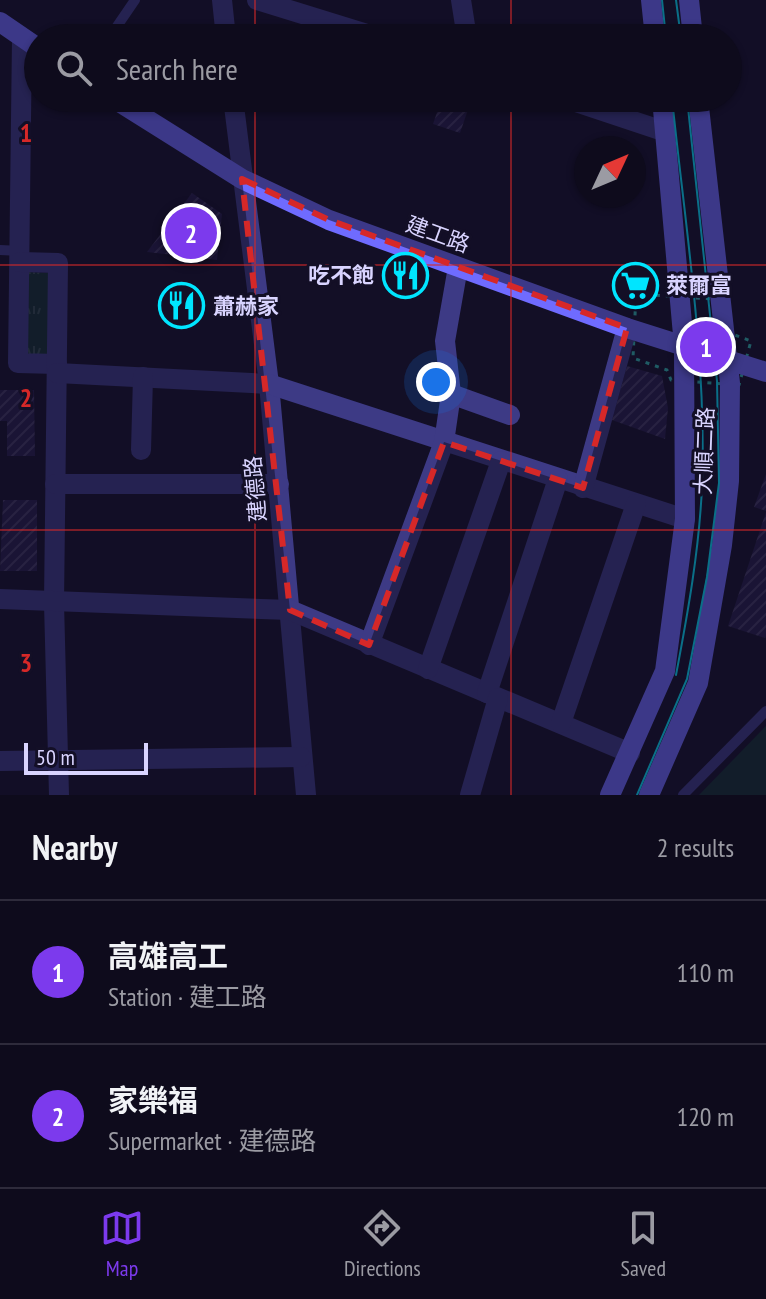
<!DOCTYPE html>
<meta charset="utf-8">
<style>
:root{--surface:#0e0b1c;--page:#171425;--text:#f1f3f6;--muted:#9b9ba3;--line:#2e2b3b;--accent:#7c3aed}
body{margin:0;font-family:"PT Sans Narrow","Noto Sans TC",sans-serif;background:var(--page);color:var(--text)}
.compass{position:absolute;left:574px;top:136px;width:72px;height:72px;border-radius:50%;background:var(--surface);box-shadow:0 2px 6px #0004;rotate:46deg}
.scale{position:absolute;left:24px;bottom:20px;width:124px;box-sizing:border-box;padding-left:8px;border:4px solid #d9d4ff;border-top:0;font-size:22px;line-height:28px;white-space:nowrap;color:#d9d4ff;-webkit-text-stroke:6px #130f26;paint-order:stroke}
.you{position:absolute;left:436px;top:382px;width:28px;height:28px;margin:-20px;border:6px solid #fff;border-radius:50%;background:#1a73e8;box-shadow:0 0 0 12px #1a73e833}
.badge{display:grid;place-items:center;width:52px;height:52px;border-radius:50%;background:var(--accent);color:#fff;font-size:26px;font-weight:700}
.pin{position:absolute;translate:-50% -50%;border:4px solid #fff;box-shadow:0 2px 8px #0006}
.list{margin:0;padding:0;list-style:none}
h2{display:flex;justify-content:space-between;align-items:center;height:104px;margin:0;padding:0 32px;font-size:34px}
h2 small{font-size:26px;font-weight:400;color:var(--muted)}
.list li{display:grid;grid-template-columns:52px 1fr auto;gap:24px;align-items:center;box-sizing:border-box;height:144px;padding:0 32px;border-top:2px solid var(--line)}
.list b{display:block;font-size:30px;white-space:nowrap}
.list p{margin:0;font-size:26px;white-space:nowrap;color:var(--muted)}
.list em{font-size:26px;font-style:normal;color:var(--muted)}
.icon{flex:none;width:44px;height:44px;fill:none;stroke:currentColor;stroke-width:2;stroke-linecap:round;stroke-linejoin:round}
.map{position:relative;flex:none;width:766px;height:795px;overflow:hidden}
.search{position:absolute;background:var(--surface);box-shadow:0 2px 6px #0004;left:24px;right:24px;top:24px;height:88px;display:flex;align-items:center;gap:20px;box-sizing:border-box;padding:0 28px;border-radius:44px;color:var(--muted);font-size:30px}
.sheet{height:392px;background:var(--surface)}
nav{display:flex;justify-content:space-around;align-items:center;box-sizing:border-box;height:112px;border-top:2px solid var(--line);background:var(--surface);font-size:22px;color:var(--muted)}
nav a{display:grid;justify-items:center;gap:4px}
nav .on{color:var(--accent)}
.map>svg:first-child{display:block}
.grass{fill:url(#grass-tufts)}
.pitch{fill:#12302f}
.building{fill:url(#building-hatch)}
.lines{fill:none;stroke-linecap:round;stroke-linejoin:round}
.path{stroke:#2fb8b0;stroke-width:3;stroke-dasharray:4 6;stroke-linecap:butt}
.lane{stroke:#3d3a85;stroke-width:10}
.street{stroke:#3d3a85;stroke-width:20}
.secondary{stroke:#6f6bff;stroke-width:20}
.tram{stroke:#00e5ff;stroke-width:2}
.marked{fill:none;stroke:#d62828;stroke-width:6;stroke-dasharray:16 10;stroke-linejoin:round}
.grid{fill:none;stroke:#d62828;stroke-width:2;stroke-opacity:0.55}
.labels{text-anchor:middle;stroke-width:6;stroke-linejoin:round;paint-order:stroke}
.street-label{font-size:22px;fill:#d9d4ff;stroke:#130f26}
.poi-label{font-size:22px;font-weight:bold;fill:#d9d4ff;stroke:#130f26;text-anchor:start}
.grid-label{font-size:26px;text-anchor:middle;font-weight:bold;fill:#d62828;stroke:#130f26;stroke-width:6;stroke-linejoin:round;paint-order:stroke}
</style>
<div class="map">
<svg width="766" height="795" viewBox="0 0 766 795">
<defs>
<pattern id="grass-tufts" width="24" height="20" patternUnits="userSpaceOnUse" patternTransform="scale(2)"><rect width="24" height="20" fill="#12302f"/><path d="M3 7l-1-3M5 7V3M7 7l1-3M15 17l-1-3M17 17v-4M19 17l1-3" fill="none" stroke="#344d4e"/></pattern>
<pattern id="building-hatch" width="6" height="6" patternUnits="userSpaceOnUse" patternTransform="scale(2)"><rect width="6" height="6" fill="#241b47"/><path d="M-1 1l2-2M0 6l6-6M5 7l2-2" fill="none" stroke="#433b63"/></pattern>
</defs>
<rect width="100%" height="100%" fill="#130f26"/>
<polygon class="grass" points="26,272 52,273 51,359 25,359"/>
<polygon class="pitch" points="766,726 766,795 699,795"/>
<g class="building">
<polygon points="442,98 472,98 460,133 433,124"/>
<polygon points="192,193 222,214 217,260 147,252"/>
<polygon points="627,366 662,376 668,408 665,439 612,420"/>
<polygon points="0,390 34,390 35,456 7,456 7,421 0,421"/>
<polygon points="766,474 766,511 754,507"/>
<polygon points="3,500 37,500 37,571 0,571"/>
<polygon points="766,512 766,636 765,638 728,626"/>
</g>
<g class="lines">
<polygon class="path" points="636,294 728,300 732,334 751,341 739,385 671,380 667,370 633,358"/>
<g class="lane">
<polyline points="109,38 135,0"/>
<polyline points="0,250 21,251"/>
<polyline points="683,795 766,711"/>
</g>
<g class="street">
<polyline points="222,0 226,38"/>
<polyline points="257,0 380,38"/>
<polyline points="461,0 467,38"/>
<polyline points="22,38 18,363 57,364"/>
<polyline points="233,98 269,384 306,795"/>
<polyline points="564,98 666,132"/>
<polyline points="20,262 58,263 54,603 59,795"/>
<polyline points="57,373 269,384 685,519"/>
<polyline points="451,394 510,415"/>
<polyline points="141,450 143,377"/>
<polyline points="55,484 279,484"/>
<polyline points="583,488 627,328"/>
<polyline points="0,599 290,610 630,753"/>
<polyline points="369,645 444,442 451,394 445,341 458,267"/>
<polyline points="428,669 501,461"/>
<polyline points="487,693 558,479"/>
<polyline points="561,723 636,504"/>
<polyline points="0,761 301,757"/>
<polyline points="470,795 498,698"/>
</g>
<g class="secondary">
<polyline points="651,0 655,38"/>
<polyline points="689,0 693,38"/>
<polyline points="0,22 38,48"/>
<polyline points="113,98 242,179 329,220 627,328 766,372"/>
<polyline points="610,795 665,671 685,519 684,346 662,98"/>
<polyline points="649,795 698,683 722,545 729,481 730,383 698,98"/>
</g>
<g class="tram">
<polyline points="662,0 666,38"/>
<polyline points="676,0 681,38"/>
<path d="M672 98C685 226 707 358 702 487 699 551 688 612 676 675"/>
<polyline points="637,795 687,679 707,577 719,483 717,381 687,98"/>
</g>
</g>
<path d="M0 0H766V795H0ZM242 179 329 220 627 328 583 488 444 442 369 645 290 610Z" fill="#130f26" fill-opacity=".55" fill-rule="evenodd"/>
<path class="marked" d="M242 179 329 220 627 328 583 488 444 442 369 645 290 610Z"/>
<path class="grid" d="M255 0V38M511 0V38M255 98V795M511 98V795M0 265H766M0 530H766"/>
<defs>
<symbol id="restaurant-ring" viewBox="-11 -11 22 22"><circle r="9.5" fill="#130f26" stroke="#00e5ff" stroke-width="1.5"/><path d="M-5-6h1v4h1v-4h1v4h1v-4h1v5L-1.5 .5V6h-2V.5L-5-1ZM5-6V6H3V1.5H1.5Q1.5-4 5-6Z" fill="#00e5ff"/></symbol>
<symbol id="supermarket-ring" viewBox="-11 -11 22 22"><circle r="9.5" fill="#130f26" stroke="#00e5ff" stroke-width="1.5"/><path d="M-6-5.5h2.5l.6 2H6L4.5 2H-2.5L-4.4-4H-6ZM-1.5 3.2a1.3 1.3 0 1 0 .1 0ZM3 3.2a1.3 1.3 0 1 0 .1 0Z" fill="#00e5ff"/></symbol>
</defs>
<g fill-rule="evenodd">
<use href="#restaurant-ring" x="380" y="250" width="51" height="51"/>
<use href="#supermarket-ring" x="610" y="260" width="51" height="51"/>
<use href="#restaurant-ring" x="156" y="280" width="51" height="51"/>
</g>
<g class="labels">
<g class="street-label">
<text transform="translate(438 234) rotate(20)" y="8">建工路</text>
<text transform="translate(704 451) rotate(-88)" y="8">大順二路</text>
<text transform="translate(255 489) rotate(-95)" y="8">建德路</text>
</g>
<g class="poi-label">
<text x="374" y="283" text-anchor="end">吃不飽</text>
<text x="666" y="293">萊爾富</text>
<text x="213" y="314">蕭赫家</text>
</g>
</g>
<g class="grid-label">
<text x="26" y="142">1</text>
<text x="26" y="407">2</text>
<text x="26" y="672">3</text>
</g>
</svg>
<svg class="compass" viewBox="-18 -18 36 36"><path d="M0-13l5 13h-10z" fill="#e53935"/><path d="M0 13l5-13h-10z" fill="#9b9ba3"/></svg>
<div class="scale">50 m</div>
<div class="you"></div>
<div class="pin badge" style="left:706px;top:347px">1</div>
<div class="pin badge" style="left:191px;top:233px">2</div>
<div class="search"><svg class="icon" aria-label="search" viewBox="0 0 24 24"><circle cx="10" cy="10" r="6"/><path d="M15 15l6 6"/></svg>Search here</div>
</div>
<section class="sheet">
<h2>Nearby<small>2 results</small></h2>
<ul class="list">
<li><span class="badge">1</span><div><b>高雄高工</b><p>Station · 建工路</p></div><em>110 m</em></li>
<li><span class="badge">2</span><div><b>家樂福</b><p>Supermarket · 建德路</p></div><em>120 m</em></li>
</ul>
</section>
<nav>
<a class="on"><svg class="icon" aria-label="map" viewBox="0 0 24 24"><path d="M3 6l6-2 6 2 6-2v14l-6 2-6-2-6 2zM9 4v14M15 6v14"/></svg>Map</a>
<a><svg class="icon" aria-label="directions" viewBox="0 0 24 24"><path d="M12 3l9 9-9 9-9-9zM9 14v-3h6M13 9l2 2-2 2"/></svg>Directions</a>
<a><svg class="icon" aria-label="saved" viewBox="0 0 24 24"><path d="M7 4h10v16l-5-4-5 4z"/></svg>Saved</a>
</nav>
